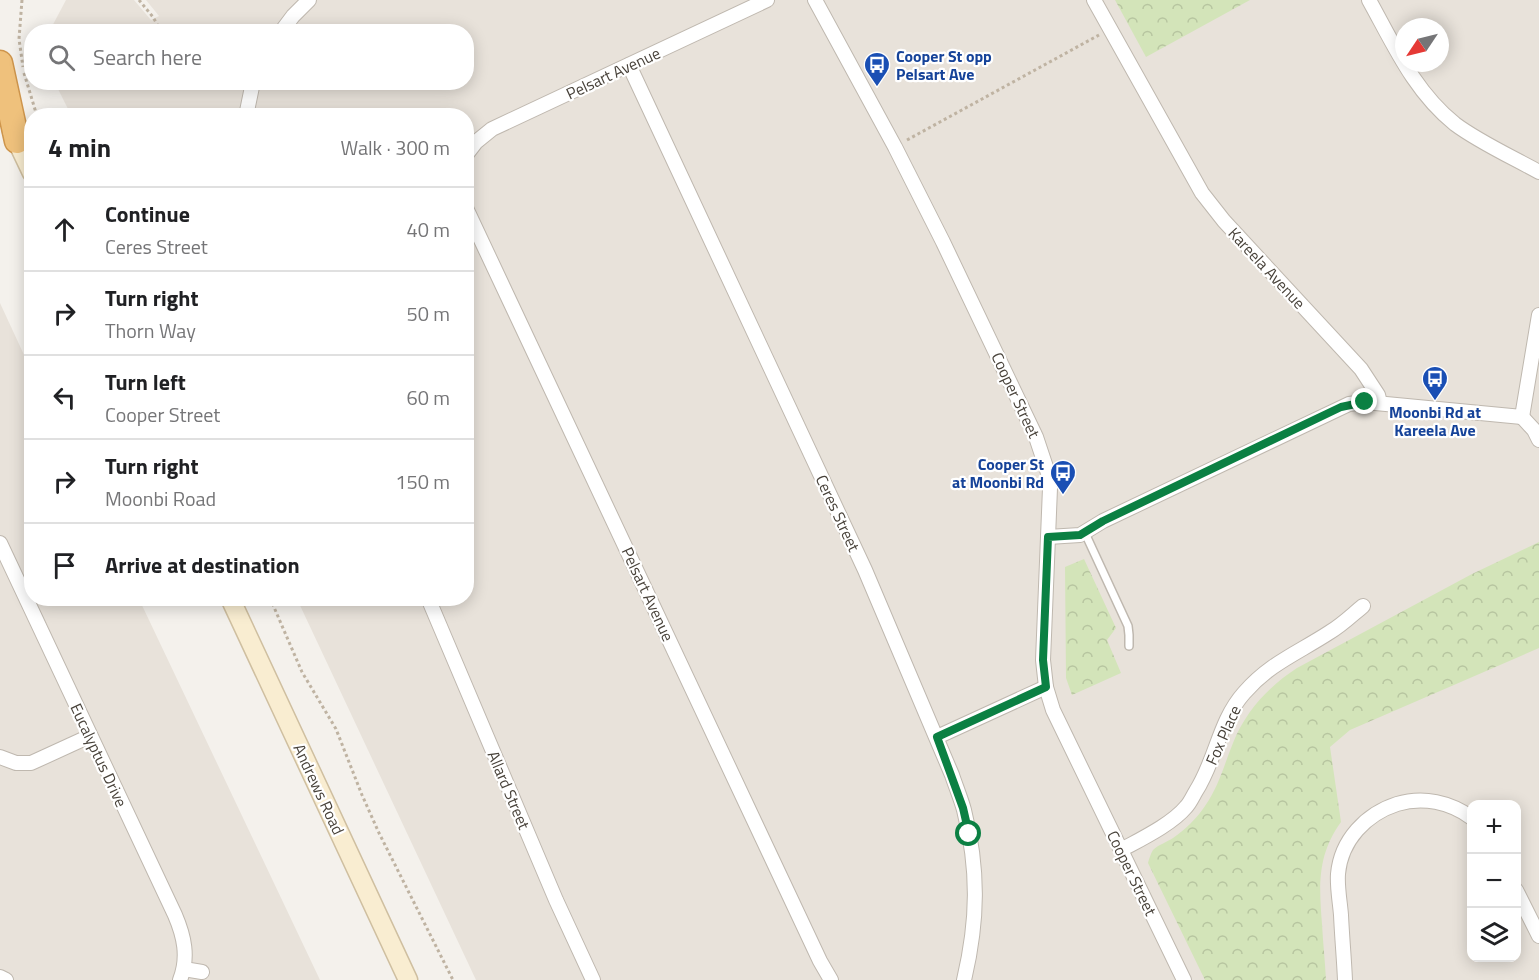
<!DOCTYPE html>
<meta charset="utf-8">
<style>
:root{--surface:#fff;--page:#f6f6f6;--text:#202124;--muted:#757577;--line:#e0e0e0}
body{margin:0;font-family:"Titillium Web",sans-serif;background:var(--page);color:var(--text)}
.controls{position:absolute;right:18px;bottom:18px;display:grid;overflow:hidden;border-radius:12px;box-shadow:0 3px 15px #0003}
.controls button{width:54px;height:54px;display:grid;place-items:center;padding:0;border:0;border-bottom:2px solid var(--line);background:var(--surface);color:var(--text);font:30px sans-serif}
.compass{position:absolute;left:1395px;top:18px;width:54px;height:54px;border-radius:50%;background:var(--surface);box-shadow:0 3px 15px #0003;rotate:235deg}
.stop{position:absolute;width:18px;height:18px;margin:-14px;border:4px solid #0b8043;border-radius:50%;background:#fff}
.stop.end{background:#0b8043;border-color:#fff;box-shadow:0 2px 6px #0008}
.list{margin:0;padding:0;list-style:none}
h2{display:flex;justify-content:space-between;align-items:center;height:78px;margin:0;padding:0 24px;font-size:26px}
h2 small{font-size:20px;font-weight:400;color:var(--muted)}
.list li{display:grid;grid-template-columns:39px 1fr auto;gap:18px;align-items:center;box-sizing:border-box;height:84px;padding:0 24px;border-top:2px solid var(--line)}
.list b{display:block;font-size:22px;white-space:nowrap}
.list p{margin:0;font-size:20px;white-space:nowrap;color:var(--muted)}
.list em{font-size:20px;font-style:normal;color:var(--muted)}
.icon{flex:none;width:33px;height:33px;fill:none;stroke:currentColor;stroke-width:2;stroke-linecap:round;stroke-linejoin:round}
.map{position:relative;flex:none;width:1539px;height:980px;overflow:hidden}
.search{position:absolute;background:var(--surface);box-shadow:0 3px 15px #0003;left:24px;top:24px;width:450px;height:66px;display:flex;align-items:center;gap:15px;box-sizing:border-box;padding:0 21px;border-radius:24px;color:var(--muted);font-size:22px}
.panel{position:absolute;background:var(--surface);box-shadow:0 3px 15px #0003;left:24px;top:108px;width:450px;height:498px;border-radius:24px}
.map>svg:first-child{display:block}
.residential{fill:#e8e2da;fill-rule:evenodd}
.forest{fill:url(#forest-crowns)}
.lines{fill:none;stroke-linecap:round;stroke-linejoin:round}
.lane-casing{stroke:#bfb8af;stroke-width:10}
.street-casing{stroke:#bfb8af;stroke-width:16}
.secondary-casing{stroke:#cfbfa0;stroke-width:21}
.highway-casing{stroke:#ce954c;stroke-width:27}
.path{stroke:#bfb3a2;stroke-width:3;stroke-dasharray:3 3;stroke-linecap:butt}
.lane{stroke:#fff;stroke-width:7}
.street{stroke:#fff;stroke-width:14}
.secondary{stroke:#f9edd1;stroke-width:18}
.highway{stroke:#efc17c;stroke-width:24}
.route{stroke:#0b8043;stroke-width:8}
.labels{text-anchor:middle;stroke-width:4.5;stroke-linejoin:round;paint-order:stroke}
.transit-label{font-size:16px;font-weight:bold;fill:#164399;stroke:#fff;text-anchor:start}
.street-label{font-size:16px;fill:#48423a;stroke:#fff}
</style>
<div class="map">
<svg width="1539" height="980" viewBox="0 0 1539 980">
<defs>
<pattern id="forest-crowns" width="20" height="18" patternUnits="userSpaceOnUse" patternTransform="scale(1.5)"><rect width="20" height="18" fill="#d3e4b9"/><path d="M2 6a3 3 0 1 1 6 0M12 15a3 3 0 1 1 6 0" fill="none" stroke="#b7c5a0"/></pattern>
</defs>
<rect width="100%" height="100%" fill="#f4f1ec"/>
<g class="residential">
<path d="M66 0H134L151 20 159 16 146 0H1539V980H476L297 599 466 598V116L71 115 55 83 466 82V32H49ZM1404 27H1440V63H1404ZM1472 804H1516V958H1472Z"/>
<polygon points="0,303 31,370 32,598 139,599 320,980 0,980"/>
</g>
<g class="forest">
<polygon points="1115,0 1250,0 1146,57"/>
<path d="M1539 542V648L1350 730 1330 747 1341 822C1317 855 1319 886 1322 924 1323 943 1325 961 1326 980H1205L1148 863C1149 859 1151 853 1153 850 1158 845 1167 842 1173 838 1185 830 1197 818 1205 806 1219 786 1224 765 1233 743 1246 711 1268 687 1297 668L1472 574Z"/>
<polygon points="1084,559 1116,628 1107,640 1121,673 1072,695 1066,678 1065,567"/>
</g>
<g class="lines">
<defs>
<polyline id="lane" points="1085,533 1128,626 1129,635 1129,646"/>
<g id="street">
<polyline points="815,0 895,147 943,242 1036,437 1048,473 1050,488 1043,660 1046,687 1053,710 1184,980"/>
<polyline points="1094,0 1202,193 1224,221 1361,369 1378,395 1380,403"/>
<path d="M1369 0C1394 45 1414 91 1455 124 1479 142 1512 157 1539 172"/>
<polyline points="281,32 293,16 309,0"/>
<path d="M629 65 865 570 952 775C956 787 961 799 964 810 979 870 978 921 964 980"/>
<polyline points="246,116 253,82"/>
<polyline points="466,155 476,142 492,129 767,0"/>
<polyline points="466,208 820,961 831,980"/>
<polyline points="1522,417 1539,315"/>
<polyline points="1522,417 1534,430 1539,440"/>
<polyline points="1048,537 1080,535 1103,521 1349,404 1365,402 1522,417"/>
<path d="M0 543 175 915C184 936 189 957 180 980"/>
<polyline points="428,598 556,900 593,980"/>
<polyline points="937,737 1046,687"/>
<polyline points="0,757 16,763 31,763 90,736"/>
<path d="M1121 850C1141 839 1172 824 1186 807 1190 803 1193 796 1196 791 1216 760 1219 721 1244 693 1270 663 1298 653 1330 632 1342 625 1352 615 1363 606"/>
<polyline points="1516,890 1539,936"/>
<polyline points="184,969 202,972"/>
<polyline points="0,977 6,980"/>
<path d="M1345 980C1344 958 1342 937 1341 915 1340 902 1337 887 1338 874 1341 840 1366 814 1397 804 1423 796 1450 802 1472 818"/>
</g>
<g id="secondary">
<polyline points="12,131 32,173"/>
<polyline points="230,598 408,980"/>
</g>
<polyline id="highway" points="0,63 17,141"/>
</defs>
<use href="#lane" class="lane-casing"/>
<use href="#street" class="street-casing"/>
<use href="#secondary" class="secondary-casing"/>
<use href="#highway" class="highway-casing"/>
<g class="path">
<polyline points="22,0 19,39 23,67"/>
<polyline points="139,0 153,17 158,26"/>
<polyline points="24,73 37,116"/>
<polyline points="907,140 1099,35"/>
<polyline points="270,598 302,672 336,729 362,795 379,833 453,980"/>
</g>
<use href="#lane" class="lane"/>
<use href="#street" class="street"/>
<use href="#secondary" class="secondary"/>
<use href="#highway" class="highway"/>
</g>
<g class="lines">
<polyline class="route" points="969,834 963,808 937,737 1046,687 1043,660 1048,537 1080,535 1103,521 1341,407 1365,402"/>
</g>
<defs>
<symbol id="bus-pin" viewBox="-11 -11 22 30"><path d="M0 17L-7.5 6A9.5 9.5 0 1 1 7.5 6Z" fill="#1a4fb4" stroke="#fff"/><path d="M-5-6H5V4H4V6H2V4H-2V6H-4V4H-5ZM-3.5-4V0h7V-4ZM-3.5 1.2v1.5H-2V1.2ZM2 1.2v1.5H3.5V1.2Z" fill="#fff"/></symbol>
</defs>
<g fill-rule="evenodd">
<use href="#bus-pin" x="862" y="50" width="30" height="40"/>
<use href="#bus-pin" x="1420" y="364" width="30" height="40"/>
<use href="#bus-pin" x="1048" y="458" width="30" height="40"/>
</g>
<g class="labels">
<g class="transit-label">
<text x="896" y="62">Cooper St opp<tspan x="896" dy="18">Pelsart Ave</tspan></text>
<text x="1435" y="418" text-anchor="middle">Moonbi Rd at<tspan x="1435" dy="18">Kareela Ave</tspan></text>
<text x="1044" y="470" text-anchor="end">Cooper St<tspan x="1044" dy="18">at Moonbi Rd</tspan></text>
</g>
<g class="street-label">
<text transform="translate(613 73) rotate(-25)" y="6">Pelsart Avenue</text>
<text transform="translate(1267 268) rotate(47)" y="6">Kareela Avenue</text>
<text transform="translate(1016 395) rotate(65)" y="6">Cooper Street</text>
<text transform="translate(838 513) rotate(65)" y="6">Ceres Street</text>
<text transform="translate(648 594) rotate(65)" y="6">Pelsart Avenue</text>
<text transform="translate(1223 735) rotate(-66)" y="6">Fox Place</text>
<text transform="translate(99 755) rotate(65)" y="6">Eucalyptus Drive</text>
<text transform="translate(319 789) rotate(65)" y="6">Andrews Road</text>
<text transform="translate(509 790) rotate(67)" y="6">Allard Street</text>
<text transform="translate(1132 873) rotate(64)" y="6">Cooper Street</text>
</g>
</g>
</svg>
<div class="controls">
<button>+</button>
<button>−</button>
<button><svg class="icon" aria-label="layers" viewBox="0 0 24 24"><path d="M12 4l9 5-9 5-9-5zM3 14l9 5 9-5"/></svg></button>
</div>
<svg class="compass" viewBox="-18 -18 36 36"><path d="M0-13l5 13h-10z" fill="#e53935"/><path d="M0 13l5-13h-10z" fill="#757577"/></svg>
<div class="stop" style="left:969px;top:834px"></div>
<div class="stop end" style="left:1365px;top:402px"></div>
<div class="search"><svg class="icon" aria-label="search" viewBox="0 0 24 24"><circle cx="10" cy="10" r="6"/><path d="M15 15l6 6"/></svg>Search here</div>
<section class="panel">
<h2>4 min<small>Walk · 300 m</small></h2>
<ul class="list">
<li><svg class="icon" aria-label="ahead" viewBox="0 0 24 24"><path d="M12 20V5M6 11l6-6 6 6"/></svg><div><b>Continue</b><p>Ceres Street</p></div><em>40 m</em></li>
<li><svg class="icon" aria-label="right" viewBox="0 0 24 24"><path d="M7 20v-9h11M14 6l5 5-5 5"/></svg><div><b>Turn right</b><p>Thorn Way</p></div><em>50 m</em></li>
<li><svg class="icon" aria-label="left" viewBox="0 0 24 24"><path d="M17 20v-9H6M10 6l-5 5 5 5"/></svg><div><b>Turn left</b><p>Cooper Street</p></div><em>60 m</em></li>
<li><svg class="icon" aria-label="right" viewBox="0 0 24 24"><path d="M7 20v-9h11M14 6l5 5-5 5"/></svg><div><b>Turn right</b><p>Moonbi Road</p></div><em>150 m</em></li>
<li><svg class="icon" aria-label="arrive" viewBox="0 0 24 24"><path d="M6 21V4h12l-3 4 3 4H6"/></svg><div><b>Arrive at destination</b></div></li>
</ul>
</section>
</div>
